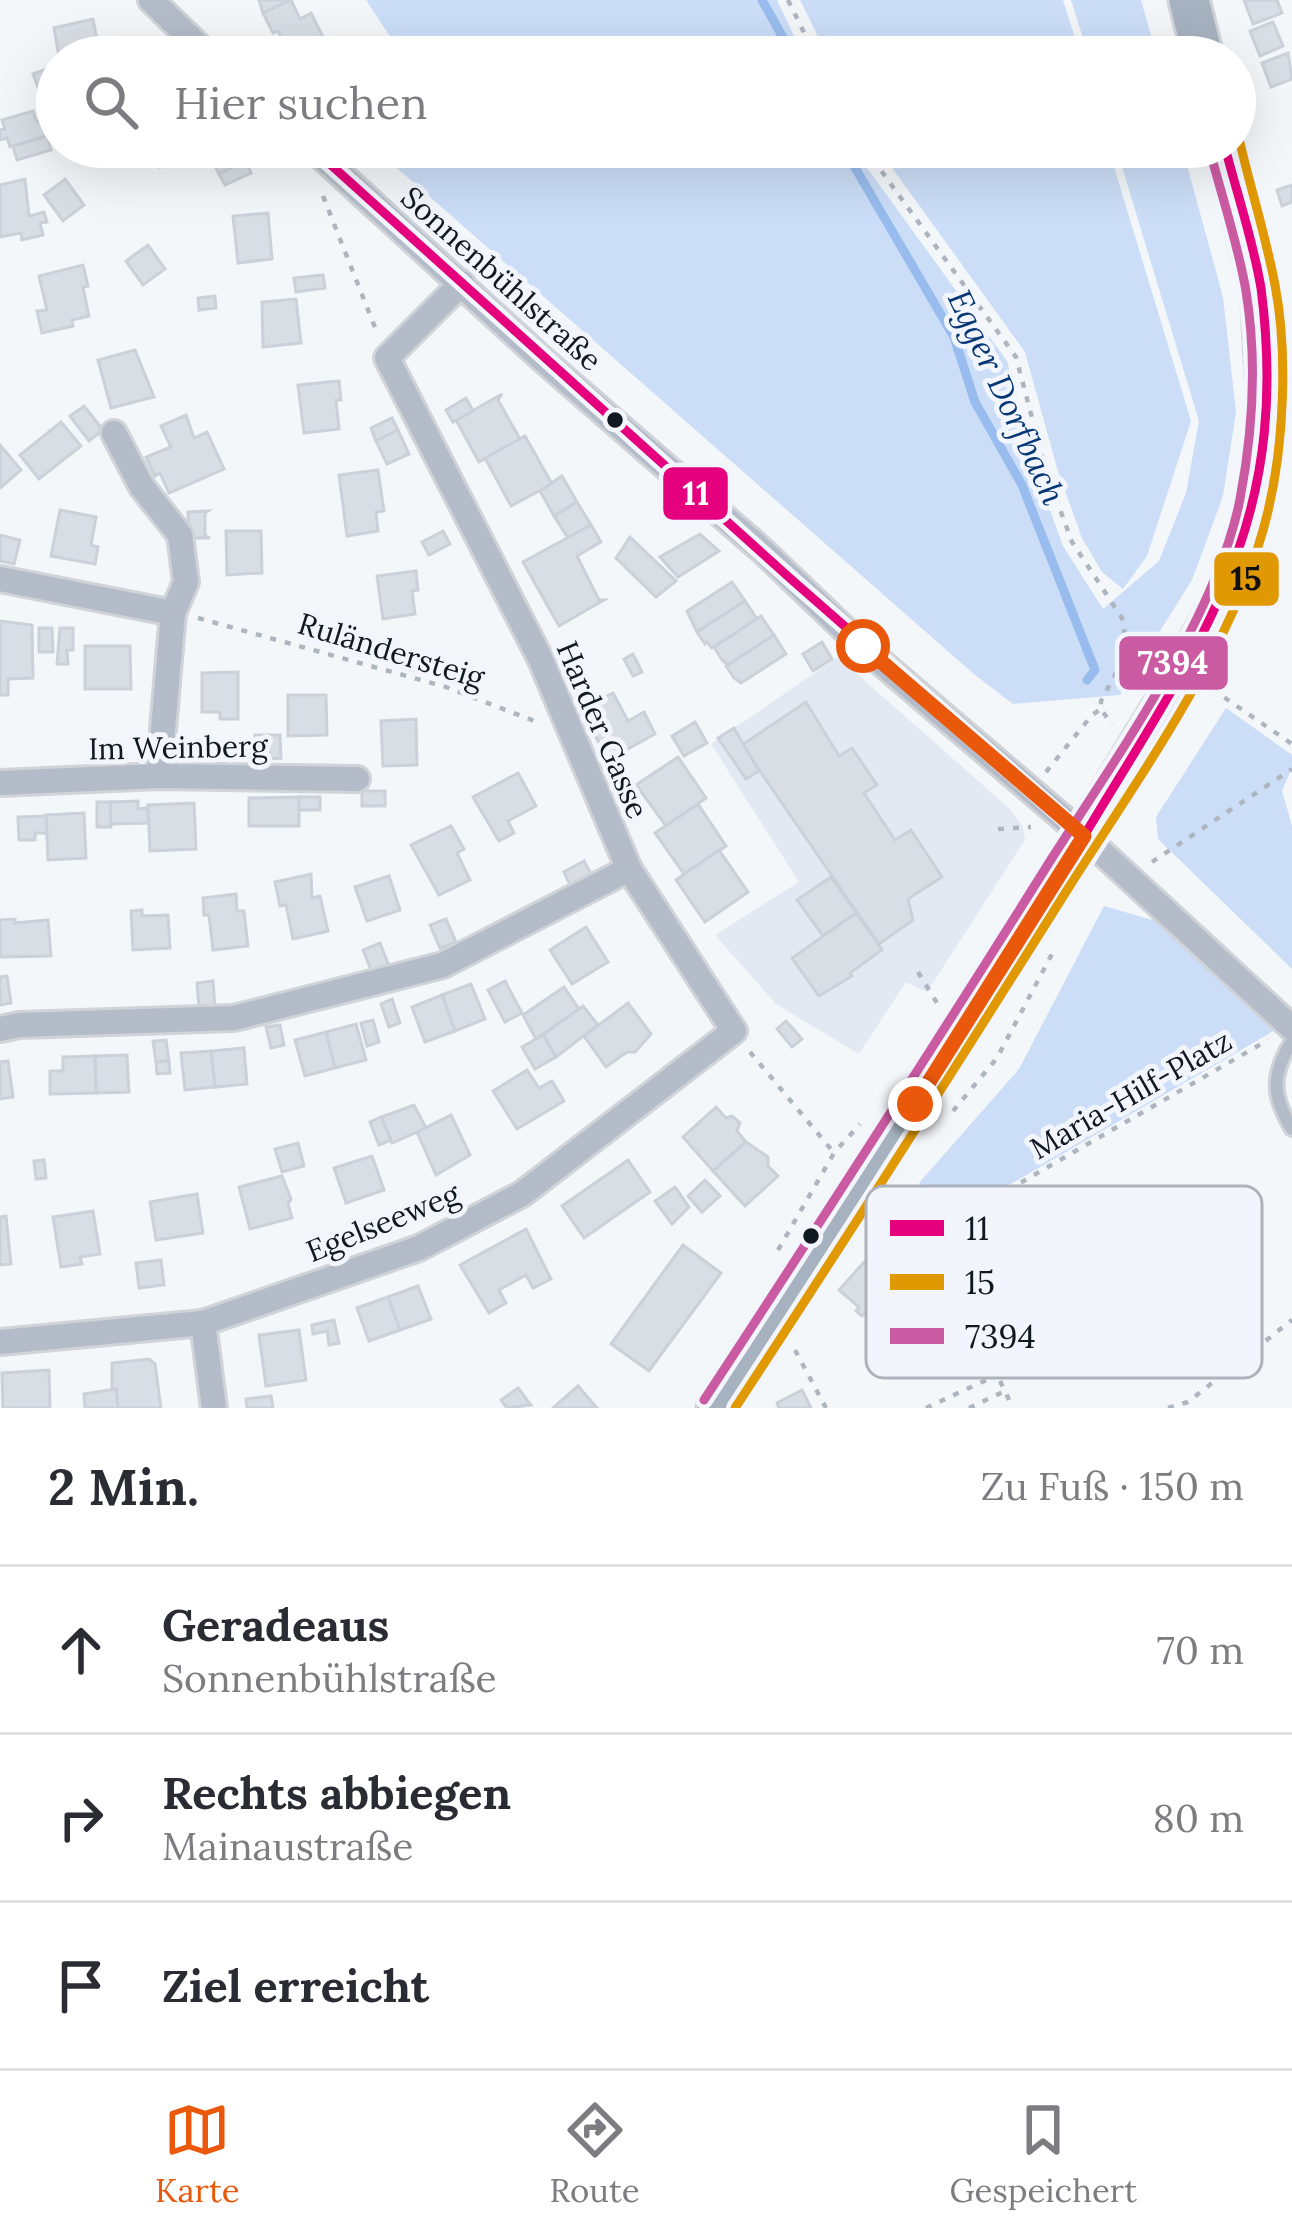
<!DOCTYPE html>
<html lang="de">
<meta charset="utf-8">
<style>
:root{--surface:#fff;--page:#f7f7f7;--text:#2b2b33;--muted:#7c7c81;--line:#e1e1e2;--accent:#ea580c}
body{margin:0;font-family:Lora,serif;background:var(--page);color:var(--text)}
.stop{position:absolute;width:36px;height:36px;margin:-27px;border:9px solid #ea580c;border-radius:50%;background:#fff}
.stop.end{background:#ea580c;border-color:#fff;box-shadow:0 3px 12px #0008}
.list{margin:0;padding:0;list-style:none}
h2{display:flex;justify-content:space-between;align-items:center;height:156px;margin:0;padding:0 48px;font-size:51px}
h2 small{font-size:39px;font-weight:400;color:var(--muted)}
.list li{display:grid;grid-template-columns:78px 1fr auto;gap:36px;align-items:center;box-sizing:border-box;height:168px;padding:0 48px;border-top:3px solid var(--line)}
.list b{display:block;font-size:45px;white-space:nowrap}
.list p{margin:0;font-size:39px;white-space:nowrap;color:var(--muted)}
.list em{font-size:39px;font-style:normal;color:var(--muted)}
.icon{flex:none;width:66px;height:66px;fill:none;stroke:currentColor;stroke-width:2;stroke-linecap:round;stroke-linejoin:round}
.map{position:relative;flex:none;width:1292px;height:1408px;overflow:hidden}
.search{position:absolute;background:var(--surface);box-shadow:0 12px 48px #0002;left:36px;right:36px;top:36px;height:132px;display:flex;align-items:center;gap:30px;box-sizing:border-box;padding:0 42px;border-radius:66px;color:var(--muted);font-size:45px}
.sheet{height:660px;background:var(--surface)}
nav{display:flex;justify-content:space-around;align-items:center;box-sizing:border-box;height:168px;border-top:3px solid var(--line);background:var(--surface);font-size:33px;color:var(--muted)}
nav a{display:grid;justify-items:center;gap:6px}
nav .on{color:var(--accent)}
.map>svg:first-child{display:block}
.built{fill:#e2e9f2}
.green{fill:#cbddf7}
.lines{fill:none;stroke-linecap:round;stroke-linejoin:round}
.stream{stroke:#98bced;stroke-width:9}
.building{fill:#d9dee5;stroke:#cbd1d8;stroke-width:3}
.service-casing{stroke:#d0d3d7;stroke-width:18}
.minor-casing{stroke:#d0d3d7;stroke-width:30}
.primary-casing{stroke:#d0d3d7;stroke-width:45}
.path{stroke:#adb5be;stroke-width:4.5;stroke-dasharray:6 9;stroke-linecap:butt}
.service{stroke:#b3bcc8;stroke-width:12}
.minor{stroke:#b3bcc8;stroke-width:24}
.primary{stroke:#a7b2c0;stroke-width:39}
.bus-1-casing{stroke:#f2f6fc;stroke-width:18}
.bus-2-casing{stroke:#f2f6fc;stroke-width:18}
.bus-3-casing{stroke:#f2f6fc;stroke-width:18}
.bus-1{stroke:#e5007d;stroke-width:9}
.bus-2{stroke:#e09803;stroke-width:9}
.bus-3{stroke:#ca5ba2;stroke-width:9}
.route{stroke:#ea580c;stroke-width:15}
.bus-dot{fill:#101822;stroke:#f2f6fc;stroke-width:4.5}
.labels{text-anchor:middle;stroke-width:10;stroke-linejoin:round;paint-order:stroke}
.street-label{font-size:30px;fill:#101822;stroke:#f2f6fc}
.water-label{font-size:33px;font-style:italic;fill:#063774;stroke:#f2f6fc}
.key{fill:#f2f6fc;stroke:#aeb3bb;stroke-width:3}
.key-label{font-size:33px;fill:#101822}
.line-badge{stroke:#f2f6fc;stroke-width:4.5}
.badge-label{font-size:33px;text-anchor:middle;font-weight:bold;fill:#fff}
.pale-badge-label{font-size:33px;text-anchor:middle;font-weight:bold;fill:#111}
</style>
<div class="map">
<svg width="1292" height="1408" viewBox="0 0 1292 1408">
<rect width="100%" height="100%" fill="#f4f7fa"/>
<polygon class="built" points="838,657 1011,810 1023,827 1025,840 927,992 906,982 859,1054 776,1004 715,935 799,882 711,744"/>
<g class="green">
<polygon points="366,0 777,0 804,57 396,57 401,53"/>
<polygon points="800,0 1063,0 1081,57 828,57"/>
<polygon points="1071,0 1141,0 1157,57 1089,57"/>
<polygon points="373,147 852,147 1007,361 1037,474 1063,546 1103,609 1159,561 1186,493 1199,421 1116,147 1182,147 1223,297 1236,412 1223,496 1192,580 1120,695 1013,704 975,675"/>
<polygon points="877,147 1108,147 1191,421 1147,556 1123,589 1102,572 1082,538 1057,468 1025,352"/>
<polygon points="1226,708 1292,755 1292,767 1282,791 1292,826 1292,969 1158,839 1156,817"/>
<polygon points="1104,906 1159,922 1277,1029 954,1217 919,1183 1019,1069"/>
</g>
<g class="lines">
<g class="stream">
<polyline points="762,0 794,57"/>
<polyline points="843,147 954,337 975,402 1022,485 1095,670 1087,680"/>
</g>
</g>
<g class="building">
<polygon points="259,0 290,0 263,13"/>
<polygon points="291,0 300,19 311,13 333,57 291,57 278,31 273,33 263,13"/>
<polygon points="1244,0 1277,0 1282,13 1253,24"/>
<polygon points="93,19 98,45 113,43 114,57 59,57 54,28"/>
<polygon points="1273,22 1283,46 1260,56 1250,31"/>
<polygon points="1288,53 1292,79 1271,87 1262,63"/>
<polygon points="47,69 57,96 43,101 33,74"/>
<polygon points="33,111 37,122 42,120 47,136 10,147 7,138 0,140 0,130 5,129 2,120"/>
<polygon points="47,136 51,150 17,160 13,146"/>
<polygon points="200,147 203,158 159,167 155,149"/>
<polygon points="217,147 239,147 246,161 219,174 208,151"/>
<polygon points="246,161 251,173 225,185 219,174"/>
<polygon points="25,179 29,216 44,212 47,222 40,223 43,235 22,240 21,233 0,237 0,185"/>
<polygon points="65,179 84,205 63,221 44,195"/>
<polygon points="1292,185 1292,202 1282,206 1277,190"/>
<polygon points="268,213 272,259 238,263 233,216"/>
<polygon points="148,245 165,269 143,285 126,261"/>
<polygon points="83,265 88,286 83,287 89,316 72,320 73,326 42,333 37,311 47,310 39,276"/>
<polygon points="323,275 325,288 296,292 294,278"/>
<polygon points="215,296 216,308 199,310 198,298"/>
<polygon points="296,299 301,343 263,347 262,302"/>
<polygon points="135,350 154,397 111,408 98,360"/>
<polygon points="339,381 341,400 336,400 339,429 304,433 298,385"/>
<polygon points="502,394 498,400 520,439 479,462 456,420"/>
<polygon points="466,398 473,411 453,422 446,410"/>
<polygon points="84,406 103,430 89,441 70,416"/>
<polygon points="186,415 194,438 207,432 224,469 169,493 160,473 155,476 146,457 171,447 161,426"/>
<polygon points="392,418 398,430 376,441 371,428"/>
<polygon points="61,422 81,446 39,479 20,455"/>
<polygon points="398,430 409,454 387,464 376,441"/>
<polygon points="525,436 552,484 511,506 485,458"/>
<polygon points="0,445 21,470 0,488"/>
<polygon points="378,470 384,511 376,512 378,531 347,536 339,475"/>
<polygon points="562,476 577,502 554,516 540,491"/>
<polygon points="577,502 591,525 568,538 554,516"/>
<polygon points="60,510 96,517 91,545 98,547 95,564 51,556"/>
<polygon points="208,511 205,513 205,536 210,538 189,538 188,512"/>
<polygon points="591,525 601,542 577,556 599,600 604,600 559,626 523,562"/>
<polygon points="226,531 261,531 262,573 227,575"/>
<polygon points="443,531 450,544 429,555 422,542"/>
<polygon points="700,534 719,551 678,577 660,557"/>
<polygon points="0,535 20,540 14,564 0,561"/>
<polygon points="630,537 676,581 656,597 616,558"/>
<polygon points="416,571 418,590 412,591 415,614 383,619 377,576"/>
<polygon points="732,582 745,601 697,632 687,611"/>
<polygon points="745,601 757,619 712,648 707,642 705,644 697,632"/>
<polygon points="761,616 774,635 728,665 722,660 714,647"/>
<polygon points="0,621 32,625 33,678 8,679 8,695 0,695"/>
<polygon points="39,628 52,628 53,652 39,652"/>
<polygon points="60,628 73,628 73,650 67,650 68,664 57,664"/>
<polygon points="774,635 786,654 741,683 734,678 726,666"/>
<polygon points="822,642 832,659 813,671 803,654"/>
<polygon points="85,646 130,646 131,689 85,689"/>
<polygon points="633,654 642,672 633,676 624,659"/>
<polygon points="238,672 238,719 220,719 220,712 202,712 202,673"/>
<polygon points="613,693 628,721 644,712 655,734 608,760 581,709"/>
<polygon points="288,695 326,695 327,735 288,736"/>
<polygon points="806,702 839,756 852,748 877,785 864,793 895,840 911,830 942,877 908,899 913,920 879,944 742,745"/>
<polygon points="416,719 417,765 383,766 381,721"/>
<polygon points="695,722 707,743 684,756 672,736"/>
<polygon points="734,728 759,771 746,779 718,738"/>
<polygon points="255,735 268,735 269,759 256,759"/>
<polygon points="268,735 280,735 281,758 269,759"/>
<polygon points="678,757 706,798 666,826 636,785"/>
<polygon points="518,773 536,806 508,821 514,833 499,841 473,797"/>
<rect x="362" y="791" width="23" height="15"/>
<polygon points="299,797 299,826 249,826 249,798"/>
<rect x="299" y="797" width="21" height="13"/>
<polygon points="138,801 138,809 148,808 148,823 111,824 110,802"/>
<polygon points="97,802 110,802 111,827 97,827"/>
<polygon points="194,803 196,849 150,851 148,805"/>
<polygon points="698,804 726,846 684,874 655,833"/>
<polygon points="84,813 86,858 48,860 46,815"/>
<polygon points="46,816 47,833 35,833 35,840 19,840 18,817"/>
<polygon points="451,826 464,849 457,853 470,880 439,895 411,845"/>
<polygon points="719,850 748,892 705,922 676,880"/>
<polygon points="584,861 591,874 570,885 564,872"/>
<polygon points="311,874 312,898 320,896 328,931 293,939 286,905 280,906 275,882"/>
<polygon points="389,876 400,910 367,921 355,887"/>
<polygon points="831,877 856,913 823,936 797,900"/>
<polygon points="236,894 237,911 244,911 248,946 213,950 209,915 204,915 203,898"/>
<polygon points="142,910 142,916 168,915 170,948 133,950 131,911"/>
<polygon points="856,913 882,950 850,973 852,976 819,996 792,958"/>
<polygon points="15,919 15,923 48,920 51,956 0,957 0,920"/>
<polygon points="446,919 456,942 440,948 430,925"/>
<polygon points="586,927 608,962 572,984 550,950"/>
<polygon points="380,943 389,966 372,972 363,950"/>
<polygon points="7,976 11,1003 0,1005 0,977"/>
<polygon points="213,981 215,1007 199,1008 197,983"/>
<polygon points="505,981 522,1013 505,1022 488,990"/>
<polygon points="471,984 485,1019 455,1031 442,995"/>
<polygon points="564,987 579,1009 536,1039 523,1015"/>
<polygon points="442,995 455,1031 425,1042 412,1007"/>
<polygon points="392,999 400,1023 389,1027 381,1004"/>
<polygon points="628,1003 651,1034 635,1052 627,1052 606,1067 584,1036"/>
<polygon points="583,1006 598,1025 556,1057 543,1035"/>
<polygon points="373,1020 379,1042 367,1046 361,1023"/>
<polygon points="786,1021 802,1039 792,1047 777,1029"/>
<polygon points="356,1024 366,1060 335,1068 326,1032"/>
<polygon points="280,1025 284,1045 271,1048 266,1027"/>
<polygon points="326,1032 335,1068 305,1076 295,1040"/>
<polygon points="543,1035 556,1057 535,1069 522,1047"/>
<polygon points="166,1040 169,1061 156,1062 153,1041"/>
<polygon points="244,1048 247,1084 215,1087 211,1051"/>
<polygon points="211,1051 215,1087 185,1090 181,1053"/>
<polygon points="127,1055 129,1092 96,1093 95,1056"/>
<polygon points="95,1056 96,1093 50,1094 50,1071 63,1071 63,1057"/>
<polygon points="8,1061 13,1097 0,1099 0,1062"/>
<polygon points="169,1061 170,1073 157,1074 156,1062"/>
<polygon points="527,1070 539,1088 552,1081 564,1101 517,1129 493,1091"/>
<polygon points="414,1105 426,1128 392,1143 381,1117"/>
<polygon points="716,1107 726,1118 732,1116 740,1123 737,1131 746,1142 713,1171 683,1137"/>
<polygon points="451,1115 470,1155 436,1175 417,1132"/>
<polygon points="381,1117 391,1140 379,1145 370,1122"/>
<polygon points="746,1142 768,1157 768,1166 778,1176 745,1206 713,1171"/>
<polygon points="298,1143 304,1166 282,1172 275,1149"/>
<polygon points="372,1156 384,1190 346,1203 334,1168"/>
<polygon points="44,1160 46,1178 36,1179 34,1161"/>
<polygon points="628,1160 650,1192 584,1238 562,1206"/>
<polygon points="282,1176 291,1199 288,1204 292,1218 250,1229 239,1187"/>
<polygon points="705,1180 720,1196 702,1212 688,1196"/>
<polygon points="675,1187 689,1207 672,1224 655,1201"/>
<polygon points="197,1194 203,1233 156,1240 150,1202"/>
<polygon points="93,1211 100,1254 80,1257 82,1264 61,1267 53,1217"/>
<polygon points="6,1216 11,1264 0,1265 0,1217"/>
<polygon points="526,1229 551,1279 533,1288 526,1275 499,1290 506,1303 489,1313 460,1265"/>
<polygon points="683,1245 721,1273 649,1371 611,1344"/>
<polygon points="875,1250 924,1294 916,1302 922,1307 911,1314 901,1330 896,1325 890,1332 865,1313 862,1316 856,1311 859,1307 839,1290"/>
<polygon points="161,1260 164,1285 139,1288 136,1263"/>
<polygon points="418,1286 431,1319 400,1330 388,1297"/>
<polygon points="388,1297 400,1330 369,1341 357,1308"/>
<polygon points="334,1320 339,1343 329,1345 327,1331 313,1334 312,1325"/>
<polygon points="299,1330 306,1380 266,1386 259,1335"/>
<polygon points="149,1359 155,1364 161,1408 118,1408 116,1389 112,1389 112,1363"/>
<polygon points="49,1370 50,1408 3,1408 2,1373"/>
<polygon points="578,1386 597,1408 553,1408"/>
<polygon points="518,1388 531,1405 507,1408 501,1400"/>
<polygon points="116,1389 118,1408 85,1408 84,1394"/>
<polygon points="802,1390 811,1408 779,1408 777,1403"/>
<polygon points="271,1396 273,1408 247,1408 246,1399"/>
</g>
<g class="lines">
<defs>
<path id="service" d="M1292 1041C1271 1075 1272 1096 1292 1129"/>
<g id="minor">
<polyline points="151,0 210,57"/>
<polyline points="311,147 541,358 764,552 863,647 1084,836 1292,1028"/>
<polyline points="114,433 142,487 180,535 186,582 173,613 159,776"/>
<polyline points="0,579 173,613"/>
<polyline points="0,783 159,776 357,779"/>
<polyline points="0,1029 19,1025 234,1018 443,965 629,869"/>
<polyline points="203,1323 214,1408"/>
<polyline points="0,1342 203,1323 419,1248 522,1194 734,1031 629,869 540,658 387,358 462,283"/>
</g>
<g id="primary">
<polyline points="1189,0 1203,57"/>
<polyline points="717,1408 869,1177 1084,836 1167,700 1230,586 1254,506 1268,413 1261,290 1225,147"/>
</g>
</defs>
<use href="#service" class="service-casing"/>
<use href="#minor" class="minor-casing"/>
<use href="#primary" class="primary-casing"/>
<g class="path">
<polyline points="788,0 816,57"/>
<polyline points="1235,93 1241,119"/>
<polyline points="864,147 1016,357 1046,471 1072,542 1122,618 1126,641 1123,660 1101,701 1101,709 1112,725"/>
<polyline points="323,196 376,330"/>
<polyline points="198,618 446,687 537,722"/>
<polyline points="1212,689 1292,744"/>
<polyline points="1046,772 1092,715 1101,709"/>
<polyline points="998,829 1031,827"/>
<polyline points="1152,862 1292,769"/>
<polyline points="918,972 937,1003"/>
<polyline points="750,1052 835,1154"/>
<polyline points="953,1111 997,1058 1052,954"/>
<polyline points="896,1201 930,1235 1013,1408"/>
<polyline points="930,1235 1268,1040"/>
<polyline points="778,1250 834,1153 860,1124"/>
<polyline points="795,1350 826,1408"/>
<polyline points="926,1408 997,1375"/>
<polyline points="969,1408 1005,1391"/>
<polyline points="1168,1408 1188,1402 1292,1320"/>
</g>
<use href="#service" class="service"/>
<use href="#minor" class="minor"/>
<use href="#primary" class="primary"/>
<defs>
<g id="bus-1">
<polyline points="311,147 792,580 1084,836"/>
<path d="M1084 836C1199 644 1292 527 1261 288 1253 240 1237 194 1225 147"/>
</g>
<path id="bus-2" d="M735 1408C848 1236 959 1062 1069 887 1141 774 1238 640 1268 511 1284 444 1288 352 1275 285 1266 237 1251 190 1240 143"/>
<path id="bus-3" d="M704 1400C822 1220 938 1040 1052 858 1116 758 1218 614 1240 499 1253 431 1257 359 1246 291 1238 244 1222 197 1210 151"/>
</defs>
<use href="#bus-1" class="bus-1-casing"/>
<use href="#bus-2" class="bus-2-casing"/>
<use href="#bus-3" class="bus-3-casing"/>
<use href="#bus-1" class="bus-1"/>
<use href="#bus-2" class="bus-2"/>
<use href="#bus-3" class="bus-3"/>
</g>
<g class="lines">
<polyline class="route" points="863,646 1084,836 915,1104"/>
</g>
<g class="bus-dot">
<circle cx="615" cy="420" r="10"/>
<circle cx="811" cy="1236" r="10"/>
</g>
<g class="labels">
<g class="street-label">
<text transform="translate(501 279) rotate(42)" y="10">Sonnenbühlstraße</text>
<text transform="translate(391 651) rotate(17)" y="10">Ruländersteig</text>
<text transform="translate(602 730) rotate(67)" y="10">Harder Gasse</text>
<text transform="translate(178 748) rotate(-1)" y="10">Im Weinberg</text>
<text transform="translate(1131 1095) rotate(-30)" y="10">Maria-Hilf-Platz</text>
<text transform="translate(383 1223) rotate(-22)" y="10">Egelseeweg</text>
</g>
<g class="water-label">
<text transform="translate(1007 397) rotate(65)" y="12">Egger Dorfbach</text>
</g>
</g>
<rect x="866" y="1186" width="396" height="192" rx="18" class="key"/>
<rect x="890" y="1220" width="54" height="16" fill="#e5007d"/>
<rect x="890" y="1274" width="54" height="16" fill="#e09803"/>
<rect x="890" y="1328" width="54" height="16" fill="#ca5ba2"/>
<g class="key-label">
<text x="965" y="1240">11</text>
<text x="965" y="1294">15</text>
<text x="965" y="1348">7394</text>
</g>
<g class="line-badge">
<rect x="661" y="465" width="69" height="57" rx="12" fill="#e5007d"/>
<rect x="1212" y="550" width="69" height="58" rx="12" fill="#e09803"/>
<rect x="1117" y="634" width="113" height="58" rx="12" fill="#ca5ba2"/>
</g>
<g class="badge-label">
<text x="696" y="505">11</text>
<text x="1173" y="674">7394</text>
</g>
<g class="pale-badge-label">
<text x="1246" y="590">15</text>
</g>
</svg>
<div class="stop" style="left:863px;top:646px"></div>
<div class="stop end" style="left:915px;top:1104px"></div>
<div class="search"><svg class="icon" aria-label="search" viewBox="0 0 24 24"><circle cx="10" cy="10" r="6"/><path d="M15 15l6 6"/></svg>Hier suchen</div>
</div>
<section class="sheet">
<h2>2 Min.<small>Zu Fuß · 150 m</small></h2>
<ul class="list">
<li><svg class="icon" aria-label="ahead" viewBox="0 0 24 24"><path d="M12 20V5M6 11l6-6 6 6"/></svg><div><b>Geradeaus</b><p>Sonnenbühlstraße</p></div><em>70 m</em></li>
<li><svg class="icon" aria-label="right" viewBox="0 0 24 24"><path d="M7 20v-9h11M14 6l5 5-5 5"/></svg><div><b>Rechts abbiegen</b><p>Mainaustraße</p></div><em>80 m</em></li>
<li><svg class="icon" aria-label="arrive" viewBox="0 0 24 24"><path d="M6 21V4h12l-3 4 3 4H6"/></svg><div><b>Ziel erreicht</b></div></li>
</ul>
</section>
<nav>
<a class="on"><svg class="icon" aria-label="map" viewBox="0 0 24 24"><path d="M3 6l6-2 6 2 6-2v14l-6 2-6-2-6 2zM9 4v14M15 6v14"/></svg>Karte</a>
<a><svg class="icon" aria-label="directions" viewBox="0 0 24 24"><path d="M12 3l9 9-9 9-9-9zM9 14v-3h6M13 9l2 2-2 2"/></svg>Route</a>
<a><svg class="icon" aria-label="saved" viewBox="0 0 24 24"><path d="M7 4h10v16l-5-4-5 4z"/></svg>Gespeichert</a>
</nav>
